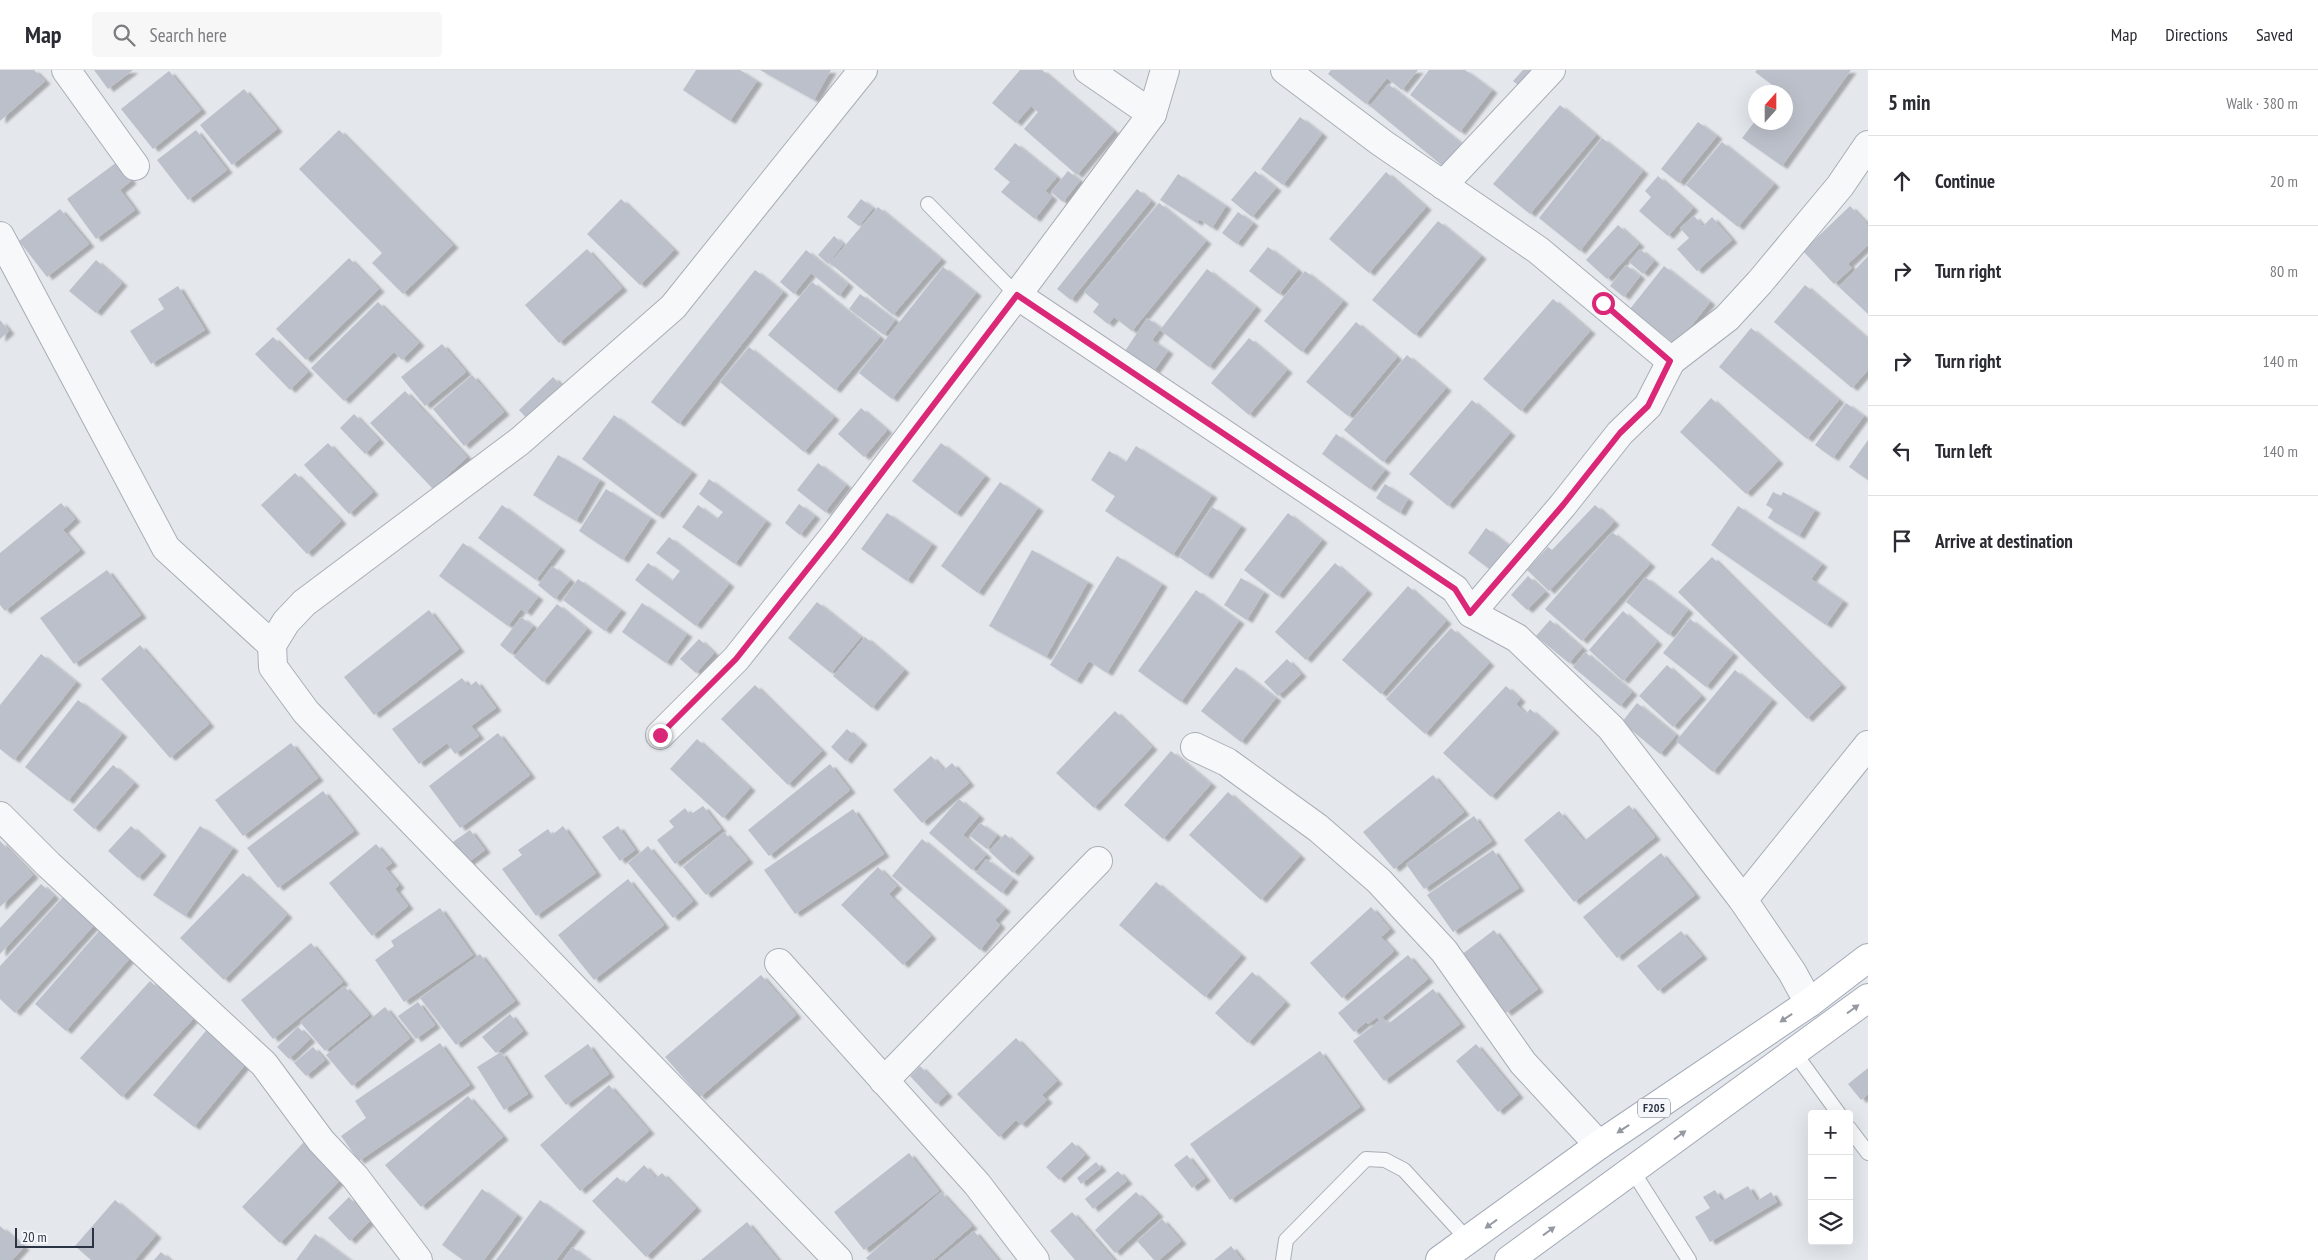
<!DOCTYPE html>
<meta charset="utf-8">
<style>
:root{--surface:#fff;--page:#f7f7f7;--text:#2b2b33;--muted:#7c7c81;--line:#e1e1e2}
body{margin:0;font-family:"PT Sans Narrow",sans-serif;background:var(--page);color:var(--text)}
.controls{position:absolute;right:15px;bottom:15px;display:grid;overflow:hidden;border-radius:5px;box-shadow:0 5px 20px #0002}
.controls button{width:45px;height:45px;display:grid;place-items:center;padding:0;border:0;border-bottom:1px solid var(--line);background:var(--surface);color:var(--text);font:25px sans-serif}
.compass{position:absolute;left:1748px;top:15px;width:45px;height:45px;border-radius:50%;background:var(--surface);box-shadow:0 5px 20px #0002;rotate:21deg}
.scale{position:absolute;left:15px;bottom:12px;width:79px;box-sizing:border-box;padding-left:5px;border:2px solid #2b3445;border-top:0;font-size:14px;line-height:18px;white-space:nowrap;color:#2b3445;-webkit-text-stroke:4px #f4f6f9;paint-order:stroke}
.stop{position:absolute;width:15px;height:15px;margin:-11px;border:4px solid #db2777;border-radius:50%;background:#fff}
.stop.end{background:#db2777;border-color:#fff;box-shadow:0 1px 5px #0008}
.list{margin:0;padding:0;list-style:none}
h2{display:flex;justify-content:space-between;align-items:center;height:65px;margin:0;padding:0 20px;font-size:21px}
h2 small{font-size:16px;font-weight:400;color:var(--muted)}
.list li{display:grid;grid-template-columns:32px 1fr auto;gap:15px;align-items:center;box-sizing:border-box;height:90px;padding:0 20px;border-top:1px solid var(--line)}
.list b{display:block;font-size:19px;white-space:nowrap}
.list em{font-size:16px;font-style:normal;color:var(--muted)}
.icon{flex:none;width:28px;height:28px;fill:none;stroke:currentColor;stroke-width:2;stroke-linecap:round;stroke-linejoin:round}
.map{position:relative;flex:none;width:1868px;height:1190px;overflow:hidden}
header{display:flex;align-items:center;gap:30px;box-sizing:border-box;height:70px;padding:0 25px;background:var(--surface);border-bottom:1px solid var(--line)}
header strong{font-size:24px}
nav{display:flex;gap:28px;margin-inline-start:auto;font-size:18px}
.search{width:350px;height:45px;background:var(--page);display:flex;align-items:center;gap:12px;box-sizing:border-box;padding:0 18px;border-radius:5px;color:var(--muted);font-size:19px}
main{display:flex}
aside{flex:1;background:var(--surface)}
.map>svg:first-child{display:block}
.building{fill:#bbc0ca;filter:url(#shadow)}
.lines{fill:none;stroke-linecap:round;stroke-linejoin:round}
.service-casing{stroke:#a9aeb7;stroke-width:16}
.minor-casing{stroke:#a9aeb7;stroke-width:30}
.primary-casing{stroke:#a3abb8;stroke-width:30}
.service{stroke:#f7f8fa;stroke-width:14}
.minor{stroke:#f7f8fa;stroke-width:28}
.primary{stroke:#fff;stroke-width:28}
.oneway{fill:#959aa2}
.route{stroke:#db2777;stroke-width:6}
.labels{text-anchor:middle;stroke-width:4.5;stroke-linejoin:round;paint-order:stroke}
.shield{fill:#f4f6f9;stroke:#676e7b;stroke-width:1}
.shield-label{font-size:12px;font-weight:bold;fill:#2b3445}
</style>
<header>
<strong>Map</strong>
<div class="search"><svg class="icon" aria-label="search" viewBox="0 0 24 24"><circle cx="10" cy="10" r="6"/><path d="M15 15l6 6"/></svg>Search here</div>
<nav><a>Map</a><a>Directions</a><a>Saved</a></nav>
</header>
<main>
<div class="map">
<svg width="1868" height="1190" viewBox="0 0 1868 1190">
<defs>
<filter id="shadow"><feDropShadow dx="5.5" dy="3" stdDeviation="1" flood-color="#0004"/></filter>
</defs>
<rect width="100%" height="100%" fill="#e4e7ec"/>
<g class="building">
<polygon points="0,0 34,0 45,11 0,51"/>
<polygon points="94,0 133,0 108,19"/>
<polygon points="696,0 740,0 757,11 730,51 683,20"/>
<polygon points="760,0 831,0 814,30"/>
<polygon points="1020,0 1042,0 1114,61 1077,105 1024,59 1038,42 1031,36 1016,53 992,33"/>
<polygon points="1331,0 1418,0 1402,20 1387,8 1366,34 1328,4"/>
<polygon points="1429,0 1465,0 1492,20 1460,62 1410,25"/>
<polygon points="1523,0 1530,0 1535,5 1523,19 1513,11"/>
<polygon points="1757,0 1851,0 1782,96 1742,68 1756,50 1756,52 1786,52 1786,22 1775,22 1778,19 1755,2"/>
<polygon points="169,1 201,40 153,79 121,39"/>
<polygon points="1388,14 1469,80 1450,102 1370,36"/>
<polygon points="244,19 277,59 232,95 200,55"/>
<polygon points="1560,35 1596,65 1530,144 1493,114"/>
<polygon points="1300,47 1322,64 1283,115 1261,99"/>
<polygon points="1698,52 1717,66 1679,113 1661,99"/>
<polygon points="196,60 227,100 188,130 157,90"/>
<polygon points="339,60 453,175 403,224 372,193 382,183 299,99"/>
<polygon points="1602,68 1643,101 1580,181 1539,148"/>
<polygon points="1722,72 1774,114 1738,157 1686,115"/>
<polygon points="1015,73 1057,107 1045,121 1052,127 1035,149 1001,122 1010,112 994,99"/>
<polygon points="117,92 131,111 120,120 135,140 96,169 67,129"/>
<polygon points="1068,101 1080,111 1063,132 1051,122"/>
<polygon points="1255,101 1276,118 1252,147 1231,130"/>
<polygon points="1386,102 1426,137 1369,203 1329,169"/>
<polygon points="1178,104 1226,136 1212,158 1199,149 1197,153 1160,130"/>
<polygon points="1658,106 1693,138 1668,166 1639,141 1651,127 1645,121"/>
<polygon points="1137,119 1151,131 1071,230 1057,219"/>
<polygon points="621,129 674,180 640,215 587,164"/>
<polygon points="861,129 873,138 859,156 847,147"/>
<polygon points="1159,133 1206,171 1132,261 1114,247 1108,254 1093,242 1099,234 1084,222"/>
<polygon points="1850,136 1868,155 1868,175 1848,194 1852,198 1834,214 1803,181"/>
<polygon points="878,137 941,189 893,245 830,193"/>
<polygon points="60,139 89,174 47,207 19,171"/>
<polygon points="1238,142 1253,153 1237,174 1222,163"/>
<polygon points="1694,146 1703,156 1712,147 1732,170 1697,201 1677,179 1689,168 1680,158"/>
<polygon points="1438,151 1481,186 1415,265 1372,230"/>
<polygon points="1618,155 1639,174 1607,209 1586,190"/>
<polygon points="834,166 843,174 828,194 818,185"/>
<polygon points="1268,177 1298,200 1279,224 1249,201"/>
<polygon points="587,179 622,218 559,273 525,235"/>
<polygon points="1640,179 1654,191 1643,204 1629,192"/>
<polygon points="806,180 848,214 839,226 811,203 794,224 780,212"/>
<polygon points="1868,186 1868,244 1839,217"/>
<polygon points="349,188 379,219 306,290 276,259"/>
<polygon points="96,190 122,213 96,243 69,221"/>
<polygon points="1626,195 1640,206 1624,227 1610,216"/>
<polygon points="1664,196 1710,232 1676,275 1630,239"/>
<polygon points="943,197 976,223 892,329 859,303"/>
<polygon points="1207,199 1256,237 1209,297 1160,260"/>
<polygon points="755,200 783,222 679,354 651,332"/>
<polygon points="1305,201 1343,231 1302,282 1264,251"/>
<polygon points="812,212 880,267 835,320 768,265"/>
<polygon points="1805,215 1868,269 1868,300 1852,318 1774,252"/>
<polygon points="178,216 205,260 151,294 130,261 164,239 158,229"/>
<polygon points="860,224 895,250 884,265 849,239"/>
<polygon points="1553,229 1590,261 1521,341 1483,309"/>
<polygon points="378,232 419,273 402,290 394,282 344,331 311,298"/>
<polygon points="1147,248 1161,258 1152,270 1168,281 1154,301 1125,281"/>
<polygon points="0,250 9,261 0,269"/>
<polygon points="1356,252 1397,287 1348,346 1306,312"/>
<polygon points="1751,258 1839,330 1807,369 1719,297"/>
<polygon points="273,267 308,302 290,320 255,284"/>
<polygon points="1249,268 1287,300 1249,345 1211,313"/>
<polygon points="442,274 466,302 425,336 401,307"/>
<polygon points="749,277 834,347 804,382 720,312"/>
<polygon points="1407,285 1446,318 1383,392 1344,360"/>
<polygon points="472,305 504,342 464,376 433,339"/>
<polygon points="553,307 568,323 534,356 519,340"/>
<polygon points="405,321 467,387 433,419 370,353"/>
<polygon points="1711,328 1778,391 1746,424 1680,362"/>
<polygon points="1472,330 1510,363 1448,436 1409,404"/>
<polygon points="1846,333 1864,346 1833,388 1815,375"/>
<polygon points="861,338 887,360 864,387 838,364"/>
<polygon points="354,344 379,370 365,384 340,358"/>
<polygon points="614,345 692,402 658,446 582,389"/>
<polygon points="1336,364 1385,400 1370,419 1322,384"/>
<polygon points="1868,370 1868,410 1849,397"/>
<polygon points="328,373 373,422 349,444 304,395"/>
<polygon points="941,373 985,406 956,444 912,411"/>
<polygon points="1136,376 1212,425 1173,485 1105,441 1115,426 1091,410 1109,381 1126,392"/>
<polygon points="558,385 600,410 576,451 533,425"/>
<polygon points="818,393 846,415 825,442 797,420"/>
<polygon points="295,403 341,451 307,484 261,435"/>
<polygon points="709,409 766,451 735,494 682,457 698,435 717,449 723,442 699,424"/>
<polygon points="1000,412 1038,438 978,523 941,496"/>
<polygon points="1385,414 1408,429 1400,443 1376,428"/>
<polygon points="606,419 651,448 623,490 579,461"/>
<polygon points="1773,422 1781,426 1783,422 1815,440 1799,466 1768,448 1773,439 1766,435"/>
<polygon points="61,433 75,449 63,460 80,480 5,541 0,535 0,483"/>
<polygon points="799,434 815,446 800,465 785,453"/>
<polygon points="502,435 560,478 536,510 478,468"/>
<polygon points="1595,435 1614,452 1549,521 1527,500 1548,477 1552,480"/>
<polygon points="1738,436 1822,494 1811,509 1843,531 1826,555 1711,475"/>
<polygon points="1212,437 1241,456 1207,506 1179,487"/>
<polygon points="887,443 932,474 907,511 861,479"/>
<polygon points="1288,443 1322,470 1278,526 1244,500"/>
<polygon points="1486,458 1515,480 1496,504 1468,483"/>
<polygon points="1612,462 1650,494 1582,571 1545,539"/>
<polygon points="669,467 729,514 696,556 635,510 648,493 672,511 680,501 656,483"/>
<polygon points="463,473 538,527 526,543 521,539 508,556 439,506"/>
<polygon points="1032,480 1088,512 1046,587 989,556"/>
<polygon points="1117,486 1162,514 1107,603 1089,591 1076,611 1050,595"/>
<polygon points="1712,487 1841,615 1807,649 1678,522"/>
<polygon points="1335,493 1367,521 1306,590 1275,562"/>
<polygon points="552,496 570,510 555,529 538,515"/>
<polygon points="107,500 141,545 74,594 40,548"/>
<polygon points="1528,506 1545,522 1527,540 1511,525"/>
<polygon points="1645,507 1688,540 1669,565 1626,532"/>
<polygon points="1241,508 1264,522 1247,550 1224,535"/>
<polygon points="578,509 621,540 605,561 563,530"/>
<polygon points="1408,516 1446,551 1381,624 1342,590"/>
<polygon points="1196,520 1239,551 1181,632 1138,601"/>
<polygon points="817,532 861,567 831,603 788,568"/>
<polygon points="642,533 687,564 666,593 622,562"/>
<polygon points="557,534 587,559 543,612 514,587"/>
<polygon points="429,540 459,579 374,645 344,607"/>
<polygon points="1623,541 1657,572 1623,611 1589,580"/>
<polygon points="521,547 533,556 511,584 500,575"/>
<polygon points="1690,549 1733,584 1706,617 1663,583"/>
<polygon points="1550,550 1582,578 1569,593 1536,566"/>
<polygon points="1451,558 1489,593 1425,664 1386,629"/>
<polygon points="865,567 904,600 872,638 833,606"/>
<polygon points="699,569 714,583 696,603 680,589"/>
<polygon points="140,575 209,654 170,688 101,609"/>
<polygon points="1585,582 1632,622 1620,636 1573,597"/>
<polygon points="41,584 76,612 14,690 0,679 0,635"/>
<polygon points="1287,589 1301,604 1278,626 1264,612"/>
<polygon points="1667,595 1701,626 1673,657 1639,626"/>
<polygon points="1236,597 1276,628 1241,672 1201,641"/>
<polygon points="1735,600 1772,630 1713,702 1676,671"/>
<polygon points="462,608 469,617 476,611 496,638 471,656 479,666 455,684 447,673 419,694 392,659"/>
<polygon points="755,615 822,681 788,715 721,649"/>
<polygon points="1506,616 1520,629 1516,634 1526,644 1530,639 1554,660 1491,727 1443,683"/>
<polygon points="78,630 122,664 68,731 25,697"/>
<polygon points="1637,633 1676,665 1660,684 1622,652"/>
<polygon points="1115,641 1152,677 1094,738 1056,703"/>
<polygon points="847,659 862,672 846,691 831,677"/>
<polygon points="498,663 530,705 460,758 429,716"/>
<polygon points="697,669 750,718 723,748 670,699"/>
<polygon points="291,673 318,708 243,766 215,730"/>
<polygon points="1171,681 1211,714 1163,769 1124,735"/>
<polygon points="931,686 944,700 952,693 969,713 922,753 893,720"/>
<polygon points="830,694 850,720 769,786 748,760"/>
<polygon points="113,695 134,713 94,759 73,740"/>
<polygon points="1433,705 1464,742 1394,799 1363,762"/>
<polygon points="323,721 354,761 278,818 247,778"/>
<polygon points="1228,722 1300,786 1261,830 1189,765"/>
<polygon points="959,729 979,746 963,765 986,785 972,800 929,763"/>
<polygon points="1629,735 1655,767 1574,832 1524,770 1559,741 1584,771"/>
<polygon points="703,736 721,759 675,794 657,770 674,757 669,751 685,738 690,745"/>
<polygon points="853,739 884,784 795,844 764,800"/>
<polygon points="1474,746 1492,771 1424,819 1406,794"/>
<polygon points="980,753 997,765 987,779 970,766"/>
<polygon points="131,756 161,783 138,808 108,781"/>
<polygon points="200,756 233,778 185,846 153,825"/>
<polygon points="563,756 596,803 536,846 502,799 522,785 518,780 548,759 552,765"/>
<polygon points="618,756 635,780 620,791 602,767"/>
<polygon points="470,760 485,780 466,794 450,774"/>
<polygon points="724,762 748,790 706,825 683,797"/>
<polygon points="1005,764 1029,785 1013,803 989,781"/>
<polygon points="922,769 1005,839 995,850 1000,855 980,880 892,806"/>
<polygon points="0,771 33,805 0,837"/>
<polygon points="376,774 392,793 385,798 399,815 395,819 408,836 372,866 329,813"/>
<polygon points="648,776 693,831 673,848 628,793"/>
<polygon points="1493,780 1519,818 1453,862 1427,825"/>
<polygon points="1661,783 1695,825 1617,888 1583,847"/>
<polygon points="986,789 1013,809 1002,823 976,803"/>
<polygon points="878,797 897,816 889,824 931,866 903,895 841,835"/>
<polygon points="243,803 287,845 224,910 180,868"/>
<polygon points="628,809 664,855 594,910 558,865"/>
<polygon points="1156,812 1241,885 1205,927 1119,855"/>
<polygon points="41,814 54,826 0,884 0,858"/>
<polygon points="64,826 95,854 15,943 0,929 0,896"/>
<polygon points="1371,837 1390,859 1381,867 1394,881 1342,928 1310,893"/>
<polygon points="440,838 473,885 404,932 375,890 394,876 391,871"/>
<polygon points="100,860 131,887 66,961 35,934"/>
<polygon points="1494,860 1538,919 1506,943 1461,885"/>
<polygon points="1681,861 1702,886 1658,921 1637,896"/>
<polygon points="311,873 343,912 273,969 241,930"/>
<polygon points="480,884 515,931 456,975 420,928"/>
<polygon points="1408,885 1428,909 1379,950 1377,947 1368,954 1366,952 1354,962 1338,943"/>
<polygon points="1252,902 1285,932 1248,973 1215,943"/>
<polygon points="761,905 796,945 700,1027 665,987"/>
<polygon points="150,911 193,949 122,1027 80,988"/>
<polygon points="344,916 369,945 325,981 300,952"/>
<polygon points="1433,919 1460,954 1384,1011 1353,971 1383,948 1388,954"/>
<polygon points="418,932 435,955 416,969 398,946"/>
<polygon points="385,937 410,968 352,1016 326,985"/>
<polygon points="510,944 523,961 496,983 482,967"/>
<polygon points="209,957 249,990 194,1057 153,1025"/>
<polygon points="298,957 310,969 289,989 277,977"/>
<polygon points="1016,968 1057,1011 1042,1025 1047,1030 1021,1055 1016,1050 999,1067 957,1024"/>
<polygon points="440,973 470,1015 359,1091 341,1066 366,1048 355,1031"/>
<polygon points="588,974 609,1004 566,1035 544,1006"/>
<polygon points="1476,974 1518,1025 1498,1042 1456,991"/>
<polygon points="313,977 325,990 306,1006 294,993"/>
<polygon points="1320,981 1360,1037 1230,1130 1190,1074"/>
<polygon points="501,982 528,1024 504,1040 477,997"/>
<polygon points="920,996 947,1024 936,1034 910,1006"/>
<polygon points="1868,998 1868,1024 1861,1030 1848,1014"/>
<polygon points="609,1015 649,1061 580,1121 540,1075"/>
<polygon points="468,1026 503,1067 421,1137 385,1095"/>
<polygon points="304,1072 342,1108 280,1173 242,1137"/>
<polygon points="1072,1072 1085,1085 1059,1110 1046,1097"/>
<polygon points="909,1083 939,1121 864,1180 834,1142"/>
<polygon points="1187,1085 1205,1108 1192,1118 1174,1095"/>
<polygon points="1096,1092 1101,1098 1081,1114 1077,1108"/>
<polygon points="644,1095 656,1108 662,1103 696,1138 646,1187 592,1131 617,1107 625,1114"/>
<polygon points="1118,1101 1127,1111 1093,1139 1085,1129"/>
<polygon points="1748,1116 1757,1131 1771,1122 1777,1132 1710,1172 1695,1147 1710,1138 1703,1127 1715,1120 1722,1131"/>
<polygon points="482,1119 517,1145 484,1190 463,1190 442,1175"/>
<polygon points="941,1122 972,1156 933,1190 868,1190 866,1188"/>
<polygon points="1136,1122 1158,1144 1115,1183 1095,1160"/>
<polygon points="349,1127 371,1150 350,1171 328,1148"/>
<polygon points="115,1130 156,1165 135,1190 91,1190 75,1176"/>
<polygon points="540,1130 580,1159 556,1190 496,1190"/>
<polygon points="1072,1142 1114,1190 1075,1190 1050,1161"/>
<polygon points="1162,1149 1181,1171 1159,1190 1154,1190 1137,1171"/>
<polygon points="747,1152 778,1190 701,1190"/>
<polygon points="0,1156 24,1177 12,1190 0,1190"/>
<polygon points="974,1161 998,1190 938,1190"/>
<polygon points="315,1164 350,1190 296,1190"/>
<polygon points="1231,1176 1242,1190 1214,1190"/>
<polygon points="572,1177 589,1190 563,1190"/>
<polygon points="161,1182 170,1190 154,1190"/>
</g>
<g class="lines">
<defs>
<g id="service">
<polyline points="928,134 1017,225"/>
<polyline points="1794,982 1839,1044"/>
<polyline points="1849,1058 1868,1083"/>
<polyline points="1632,1100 1689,1190"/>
<polyline points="1283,1190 1286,1170 1366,1089 1385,1090 1404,1100 1468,1170"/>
</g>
<g id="minor">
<polyline points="66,0 135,96"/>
<polyline points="1088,0 1152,44"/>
<polyline points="1165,0 1152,44 1017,225 1455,519 1471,543 1517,568 1611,658 1743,830 1792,902 1809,933"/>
<polyline points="1285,0 1382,73 1538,180 1671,291 1648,336 1620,363 1563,435 1471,543"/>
<polyline points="1443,115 1551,0"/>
<polyline points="0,166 166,478 272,575"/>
<polyline points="1671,291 1727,248 1760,212 1840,116 1868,75"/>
<polyline points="660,665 736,589 833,467 1017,225"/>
<polyline points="1195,677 1227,692 1318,758 1379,811 1444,881 1523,993 1599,1075"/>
<polyline points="0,746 49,795 264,994 321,1071 355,1107 418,1190"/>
<polyline points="1743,830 1868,675"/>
<polyline points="779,893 977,1114 1035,1190"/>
<polyline points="884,1011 1098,791"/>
<polyline points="838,1190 306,642 273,597 272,575 286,552 304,533 520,371 673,237 863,0"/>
</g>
<g id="primary">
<polyline points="1440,1190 1599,1075 1809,933 1868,888"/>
<polyline points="1509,1190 1868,928"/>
</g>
</defs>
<use href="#service" class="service-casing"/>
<use href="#minor" class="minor-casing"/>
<use href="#primary" class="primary-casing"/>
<use href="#service" class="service"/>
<use href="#minor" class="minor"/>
<use href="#primary" class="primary"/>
</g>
<defs><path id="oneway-solid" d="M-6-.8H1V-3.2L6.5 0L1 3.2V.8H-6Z" transform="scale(1.25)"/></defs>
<g class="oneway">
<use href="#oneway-solid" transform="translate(1853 939) rotate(-36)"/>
<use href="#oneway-solid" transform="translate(1786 948) rotate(146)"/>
<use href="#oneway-solid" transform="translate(1623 1059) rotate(146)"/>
<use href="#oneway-solid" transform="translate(1680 1065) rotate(-36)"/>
<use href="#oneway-solid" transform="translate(1491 1154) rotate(144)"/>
<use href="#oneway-solid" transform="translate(1549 1161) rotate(-36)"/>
</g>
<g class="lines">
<polyline class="route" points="660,665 736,589 833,467 1017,225 1455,519 1470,543 1563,435 1620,363 1648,336 1670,291 1603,233"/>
</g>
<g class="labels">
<rect class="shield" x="1638" y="1028.5" width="32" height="19" rx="4"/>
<g class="shield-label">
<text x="1654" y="1042">F205</text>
</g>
</g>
</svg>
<div class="controls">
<button>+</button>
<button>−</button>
<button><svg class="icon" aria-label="layers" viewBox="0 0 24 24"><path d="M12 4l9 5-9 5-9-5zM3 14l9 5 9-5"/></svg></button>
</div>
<svg class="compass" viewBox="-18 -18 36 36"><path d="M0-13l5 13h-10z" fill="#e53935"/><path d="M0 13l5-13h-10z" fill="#7c7c81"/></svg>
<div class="scale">20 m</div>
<div class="stop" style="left:1603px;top:233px"></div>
<div class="stop end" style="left:660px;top:665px"></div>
</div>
<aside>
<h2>5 min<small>Walk · 380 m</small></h2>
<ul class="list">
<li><svg class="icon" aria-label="ahead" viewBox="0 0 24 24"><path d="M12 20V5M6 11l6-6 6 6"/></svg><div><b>Continue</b></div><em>20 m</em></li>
<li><svg class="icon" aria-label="right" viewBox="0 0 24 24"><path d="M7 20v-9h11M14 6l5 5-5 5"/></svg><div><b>Turn right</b></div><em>80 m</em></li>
<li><svg class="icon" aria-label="right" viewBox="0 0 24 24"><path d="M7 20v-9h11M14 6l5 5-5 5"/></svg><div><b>Turn right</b></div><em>140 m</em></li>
<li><svg class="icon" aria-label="left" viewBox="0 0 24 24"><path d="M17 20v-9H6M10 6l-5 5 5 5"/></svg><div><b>Turn left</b></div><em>140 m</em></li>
<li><svg class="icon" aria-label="arrive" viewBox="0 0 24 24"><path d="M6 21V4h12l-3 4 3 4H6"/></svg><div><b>Arrive at destination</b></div></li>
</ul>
</aside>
</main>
